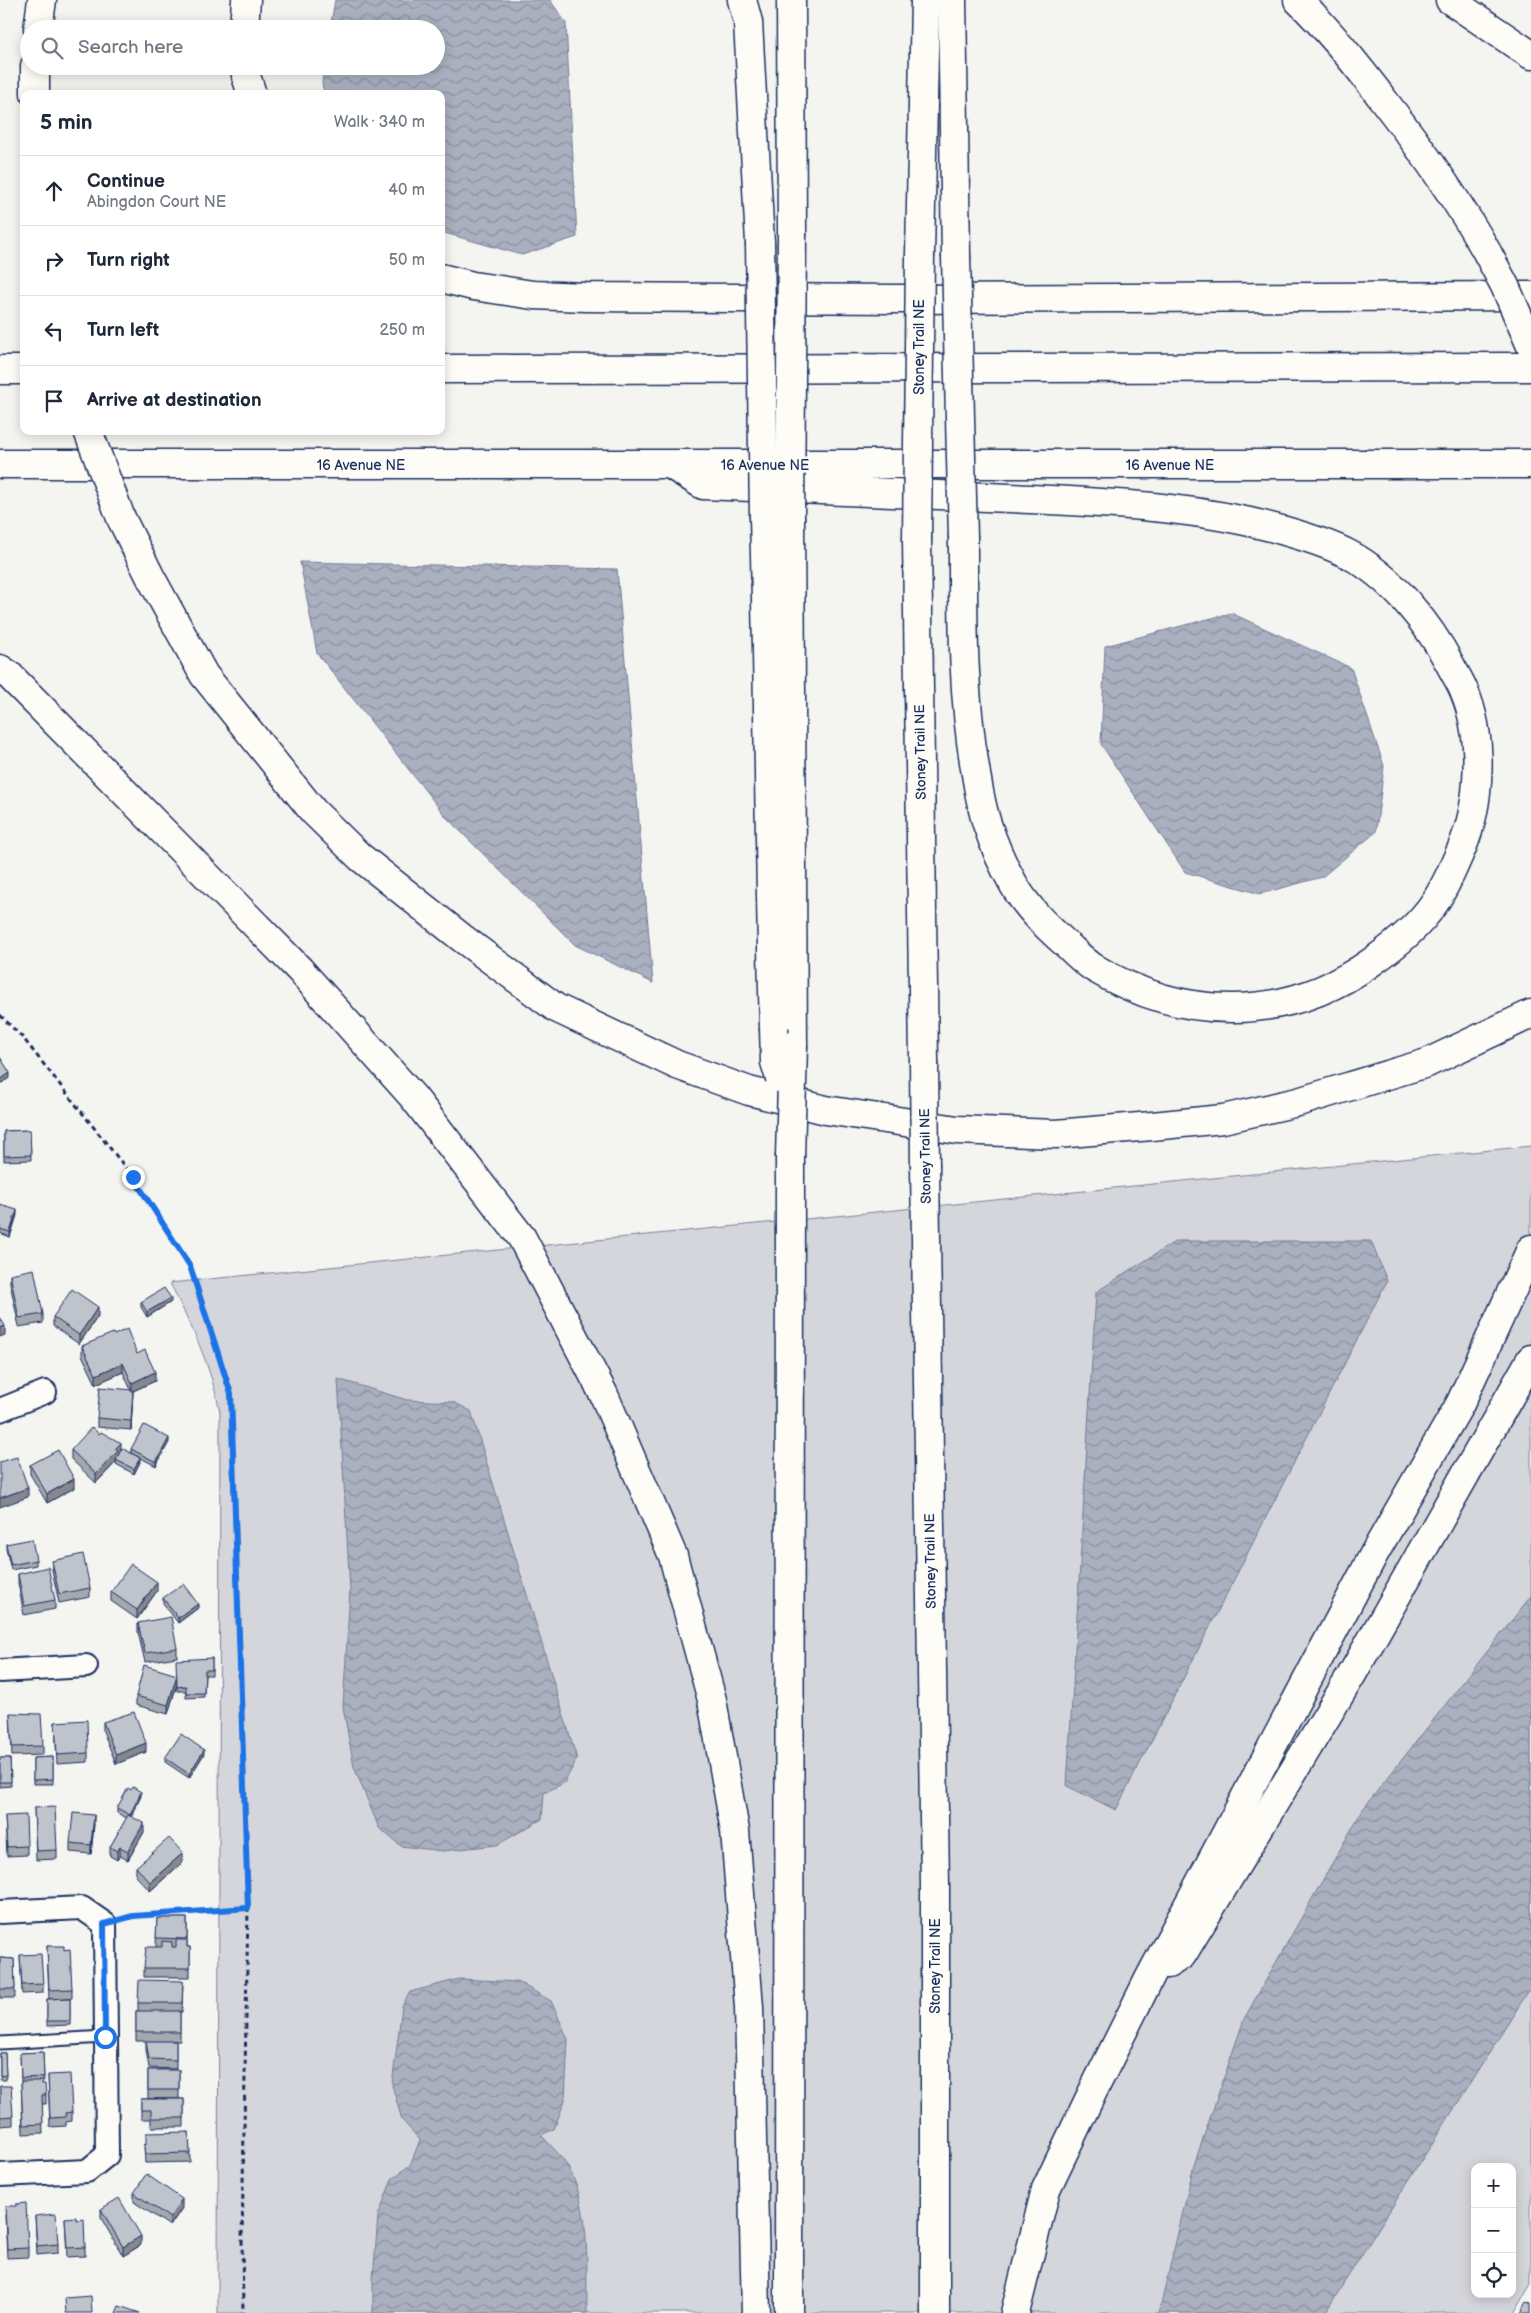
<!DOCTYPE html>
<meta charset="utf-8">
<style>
:root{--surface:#fff;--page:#f6f6f7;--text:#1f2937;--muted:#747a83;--line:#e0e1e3}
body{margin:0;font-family:"Balsamiq Sans",sans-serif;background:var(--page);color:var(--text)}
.controls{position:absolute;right:15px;bottom:15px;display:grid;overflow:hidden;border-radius:10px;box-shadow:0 2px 12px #0003}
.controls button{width:45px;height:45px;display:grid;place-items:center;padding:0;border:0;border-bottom:1px solid var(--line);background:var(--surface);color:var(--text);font:25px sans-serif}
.stop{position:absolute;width:15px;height:15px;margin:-11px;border:4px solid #1a73e8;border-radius:50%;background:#fff}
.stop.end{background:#1a73e8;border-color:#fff;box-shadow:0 1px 5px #0008}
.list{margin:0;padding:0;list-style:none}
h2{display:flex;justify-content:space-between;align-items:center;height:65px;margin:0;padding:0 20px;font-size:21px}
h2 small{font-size:16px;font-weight:400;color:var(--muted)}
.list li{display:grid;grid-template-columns:32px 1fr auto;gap:15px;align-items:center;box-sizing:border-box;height:70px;padding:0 20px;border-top:1px solid var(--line)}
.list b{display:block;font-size:19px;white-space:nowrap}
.list p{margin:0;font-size:16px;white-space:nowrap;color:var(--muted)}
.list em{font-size:16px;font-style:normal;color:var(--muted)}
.icon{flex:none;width:28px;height:28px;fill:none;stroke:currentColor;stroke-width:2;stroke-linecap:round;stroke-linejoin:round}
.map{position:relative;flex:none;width:1531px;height:2313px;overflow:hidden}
.search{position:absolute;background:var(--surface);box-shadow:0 2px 12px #0003;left:20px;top:20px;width:425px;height:55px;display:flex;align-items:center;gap:12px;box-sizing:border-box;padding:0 18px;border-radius:28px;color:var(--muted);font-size:19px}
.panel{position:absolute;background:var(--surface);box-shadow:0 2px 12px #0003;left:20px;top:90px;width:425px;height:345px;border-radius:10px}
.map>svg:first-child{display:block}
.green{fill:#d4d6db;stroke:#78829c;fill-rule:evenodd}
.water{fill:url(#water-waves);stroke:#717c98}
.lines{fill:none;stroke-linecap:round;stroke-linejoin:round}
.lane-casing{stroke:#1b2f5e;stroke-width:15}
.street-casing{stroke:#1b2f5e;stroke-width:26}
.highway-casing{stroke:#1b2f5e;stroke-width:31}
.path{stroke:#1b2f5e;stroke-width:3;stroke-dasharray:5 4;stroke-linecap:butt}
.lane{stroke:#fdfcf7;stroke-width:11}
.street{stroke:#fdfcf7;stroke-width:22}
.highway{stroke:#fdfcf7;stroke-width:28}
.highway-bridge-casing{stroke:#1b2f5e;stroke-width:31;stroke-linecap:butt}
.highway-bridge{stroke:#fdfcf7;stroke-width:28}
.wall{fill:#a4a8af;stroke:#1b2f5e}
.shaded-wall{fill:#86888f;stroke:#1b2f5e}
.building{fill:#bfc3cc;stroke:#1b2f5e}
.route{stroke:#1a73e8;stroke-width:6}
.labels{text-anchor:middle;stroke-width:5;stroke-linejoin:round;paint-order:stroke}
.street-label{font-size:14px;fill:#1b2f5e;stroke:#fdfcf7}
</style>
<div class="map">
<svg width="1531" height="2313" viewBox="0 0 1531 2313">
<defs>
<pattern id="water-waves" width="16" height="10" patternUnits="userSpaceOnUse" patternTransform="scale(1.25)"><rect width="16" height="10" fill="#aab0bf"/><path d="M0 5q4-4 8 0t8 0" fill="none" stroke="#8a909e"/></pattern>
</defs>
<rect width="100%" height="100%" fill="#f4f4f1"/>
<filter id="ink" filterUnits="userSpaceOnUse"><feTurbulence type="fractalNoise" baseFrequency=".02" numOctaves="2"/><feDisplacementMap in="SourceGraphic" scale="10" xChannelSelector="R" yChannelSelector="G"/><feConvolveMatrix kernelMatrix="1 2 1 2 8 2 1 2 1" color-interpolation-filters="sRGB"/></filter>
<g filter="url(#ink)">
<path class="green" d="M1531 1146V2284L1514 2313H218L220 1412C211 1365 191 1325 170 1283ZM1475 2167H1512V2294H1475Z"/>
<g class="water">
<polygon points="335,0 550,0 566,23 577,237 522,255 441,232 441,94 324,94 322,82 324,66 436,66 436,29 330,29"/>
<polygon points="300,562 617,569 653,983 575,945 446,817 317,653"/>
<polygon points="1231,613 1351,668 1384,766 1376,832 1322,877 1260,894 1185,872 1101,744 1105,646"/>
<polygon points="1176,1241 1371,1241 1387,1281 1116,1810 1067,1786 1096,1292"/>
<polygon points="338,1379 407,1400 453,1402 471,1411 577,1759 564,1783 544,1793 542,1819 497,1845 442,1851 401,1846 379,1828 354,1767 343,1707 350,1590"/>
<polygon points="1531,1596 1531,1987 1325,2313 1159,2313 1194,2165 1244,2019 1363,1809"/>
<path d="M459 1979 518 1982 551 2001 568 2039 565 2100 554 2129 541 2135C552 2147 565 2159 572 2175 591 2217 586 2267 587 2313H373V2279L378 2216 392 2179 410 2165 420 2140 402 2120 392 2085 402 2006 410 1992Z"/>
</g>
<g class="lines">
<defs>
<polyline id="lane" points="0,2043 105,2037"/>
<g id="street">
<polyline points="0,1410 45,1392"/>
<polyline points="0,1671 86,1666"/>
<polyline points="0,1912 82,1908 105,1924 107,2155 87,2171 0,2175"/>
</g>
<g id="highway">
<polyline points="742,0 748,22 760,243"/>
<polyline points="791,0 792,233"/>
<polyline points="952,0 956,256"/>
<path d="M1298 0C1330 31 1358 66 1385 102 1423 151 1458 200 1488 254"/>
<polyline points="1450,0 1531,55"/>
<polyline points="38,29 42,0"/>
<polyline points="244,29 246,0"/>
<polyline points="35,66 35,94"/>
<polyline points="246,66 246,76 252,94"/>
<polyline points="920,255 925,0"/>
<polyline points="441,278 473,286 533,295 586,297 893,299 1531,296"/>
<polyline points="441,369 1531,367"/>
<polyline points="0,370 24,370"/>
<polyline points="0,464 1531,464"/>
<path d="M671 465 703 485C805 489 907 493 1010 498 1103 503 1195 505 1285 531 1306 537 1329 544 1348 554 1391 576 1429 624 1451 666 1455 674 1461 683 1464 691 1484 738 1481 804 1461 850 1453 868 1446 886 1435 902 1419 926 1397 944 1373 961 1287 1023 1184 1022 1094 968 1083 961 1074 951 1065 943 1046 926 1027 908 1014 885 1003 866 994 845 987 824 981 806 978 787 975 768 962 692 963 615 963 538"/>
<polyline points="121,518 151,578 204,675 313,811 360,857 462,938 556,1008 677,1065 749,1091 826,1110 957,1130 1056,1134 1152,1126 1223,1119 1298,1102 1427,1063 1531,1014"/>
<path d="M764 518C769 688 769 858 774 1028"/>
<polyline points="790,519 793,1045"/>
<polyline points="917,539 924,1062"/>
<polyline points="0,669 9,675 300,970 414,1098 522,1238 604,1395 673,1556 712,1700 735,1831 749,2007 756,2313"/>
<polyline points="925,1166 935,1887 935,2313"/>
<polyline points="1168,1964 1182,1955 1351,1676 1531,1359"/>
<polyline points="789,2313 790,1157"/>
<polyline points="1015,2313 1046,2189 1094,2089 1150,1977 1374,1554 1460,1404 1531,1249"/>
</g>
</defs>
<use href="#lane" class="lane-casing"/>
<use href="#street" class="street-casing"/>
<use href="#highway" class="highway-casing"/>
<g class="path">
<polyline points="0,1015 23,1038 133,1177 190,1266 231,1394 248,1908 242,2240 243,2313"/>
<polyline points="125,1918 133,1916 248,1908"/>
</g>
<use href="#lane" class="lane"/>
<use href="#street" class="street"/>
<use href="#highway" class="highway"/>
<defs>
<g id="highway-bridge">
<polyline points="760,243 764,518"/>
<polyline points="1488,254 1505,286 1531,346"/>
<polyline points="956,256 963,538"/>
<polyline points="88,431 121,518"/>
<polyline points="790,519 792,233"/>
<polyline points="917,539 920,255"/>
<polyline points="774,1028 775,1062 780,1078"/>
<polyline points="924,1062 925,1166"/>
<polyline points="790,1157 793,1045"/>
</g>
</defs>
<use href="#highway-bridge" class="highway-bridge-casing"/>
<use href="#highway-bridge" class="highway-bridge"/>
</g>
<g class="wall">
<polygon points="30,1130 31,1160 4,1161 4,1131"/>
<polygon points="0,1205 17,1215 10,1237 0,1233"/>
<polygon points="10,1274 43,1314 43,1323 19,1327 10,1283"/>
<polygon points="141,1302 171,1302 147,1317 141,1307"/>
<polygon points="98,1316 79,1344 53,1326 53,1317"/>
<polygon points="114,1335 137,1354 155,1381 133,1391 131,1430 97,1427 97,1418 131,1390 123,1372 96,1384 82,1355 82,1346"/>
<polygon points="99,1434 140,1462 134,1474 116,1464 116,1462 96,1483 71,1459 71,1450"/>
<polygon points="169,1442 156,1466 131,1453 131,1449"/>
<polygon points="30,1465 74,1488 47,1503 30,1474"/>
<polygon points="6,1544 36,1560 36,1565 11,1570 6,1549"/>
<polygon points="52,1561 90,1588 90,1597 59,1603 52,1570"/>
<polygon points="18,1574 55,1600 55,1609 24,1615 18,1583"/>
<polygon points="157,1591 137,1619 111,1601 111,1592"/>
<polygon points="163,1598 198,1608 178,1623 163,1603"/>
<polygon points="138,1623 177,1648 177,1657 145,1662 138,1632"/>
<polygon points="212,1658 212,1675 205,1675 204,1697 186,1698 186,1691 177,1691 177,1684 168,1714 136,1705 136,1696"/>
<polygon points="10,1713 43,1746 43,1755 12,1756"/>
<polygon points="55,1722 88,1753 88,1762 57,1764"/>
<polygon points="103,1722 146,1752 116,1764 103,1731"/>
<polygon points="204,1754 189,1778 165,1762 165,1758"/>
<polygon points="53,1757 53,1784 33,1784 33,1758"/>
<polygon points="0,1758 10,1758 11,1786 0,1787"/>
<polygon points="141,1796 131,1817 144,1832 128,1860 120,1856 117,1860 110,1856 110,1847 127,1818 117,1813 117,1808"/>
<polygon points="34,1808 57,1850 57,1859 36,1860"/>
<polygon points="5,1816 27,1846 27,1855 7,1856"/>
<polygon points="94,1824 91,1854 70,1852 70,1843"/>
<polygon points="183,1862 150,1891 136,1876 136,1867"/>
<polygon points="157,1918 187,1918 187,1947 190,1947 190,1977 144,1977 144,1968 156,1947"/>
<polygon points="47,1946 64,1950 72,1989 72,1998 49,1999"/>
<polygon points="20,1955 43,1984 43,1993 22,1994"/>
<polygon points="0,1958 14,1959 15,1998 0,1998"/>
<polygon points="183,1981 182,2012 180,2012 180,2041 172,2041 176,2041 176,2069 149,2068 146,2050 146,2041 136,2041 136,2011 138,2011 138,2003"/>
<polygon points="70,1998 70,2025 47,2026 47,1999"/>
<polygon points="43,2052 44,2081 42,2081 42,2084 46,2095 46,2104 42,2104 43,2133 23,2134 20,2053"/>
<polygon points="0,2053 5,2053 6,2080 0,2080"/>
<rect x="148" y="2070" width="31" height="29"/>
<polygon points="48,2075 72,2112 72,2121 66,2122 66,2126 50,2127"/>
<polygon points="0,2086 13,2116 13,2125 0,2126"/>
<polygon points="141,2099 184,2099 184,2127 151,2127 151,2119 141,2119"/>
<polygon points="189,2132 190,2162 145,2163 144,2145"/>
<polygon points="134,2193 182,2208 170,2226 134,2202"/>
<polygon points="101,2209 141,2245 123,2256 101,2218"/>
<polygon points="5,2215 28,2248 28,2257 7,2258"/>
<polygon points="35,2216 58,2244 58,2253 37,2255"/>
<polygon points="65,2218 76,2220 85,2247 85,2256 67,2257"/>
</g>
<g class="shaded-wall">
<polygon points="10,1073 10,1078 0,1084 0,1080"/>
<polygon points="17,1210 17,1215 10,1237 10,1232"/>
<polygon points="171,1298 171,1302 147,1317 147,1312"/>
<polygon points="98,1307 98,1316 79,1344 79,1335"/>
<polygon points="5,1326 5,1335 0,1337 0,1328"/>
<polygon points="123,1363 123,1372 96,1384 96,1375"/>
<polygon points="155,1372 155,1381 133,1391 131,1430 132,1383"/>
<polygon points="169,1438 169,1442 156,1466 156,1462"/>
<polygon points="121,1443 121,1452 116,1460 116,1462 96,1483 96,1474 115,1449"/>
<polygon points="140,1458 140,1462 134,1474 134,1469"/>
<polygon points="74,1479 74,1488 47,1503 47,1494"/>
<polygon points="28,1488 28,1497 0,1507 0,1498"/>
<polygon points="157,1582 157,1591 137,1619 137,1610"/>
<polygon points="198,1604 198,1608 178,1623 178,1618"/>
<polygon points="177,1675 177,1684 168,1714 168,1705"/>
<polygon points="146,1743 146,1752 116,1764 116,1755"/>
<polygon points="204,1750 204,1754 189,1778 189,1774"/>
<polygon points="141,1792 141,1796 130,1820 130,1815"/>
<polygon points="94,1815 94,1824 91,1854 91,1845"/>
<polygon points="144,1823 144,1832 128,1860 128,1851"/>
<polygon points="120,1847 120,1856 117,1860 117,1851"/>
<polygon points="183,1853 183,1862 150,1891 150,1882"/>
<polygon points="182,2199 182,2208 170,2226 170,2218"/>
<polygon points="141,2236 141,2245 123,2256 123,2247"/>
</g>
<g class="building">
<polygon points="0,1057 10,1073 0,1080"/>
<polygon points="30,1130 31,1155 4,1156 4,1131"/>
<polygon points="0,1205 17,1210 10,1232 0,1229"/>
<polygon points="34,1269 43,1314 19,1318 10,1274"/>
<polygon points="164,1288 171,1298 147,1312 141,1302"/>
<polygon points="72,1289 98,1307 79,1335 53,1317"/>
<polygon points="0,1317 5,1326 0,1328"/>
<polygon points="127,1329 137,1354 145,1350 155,1372 132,1383 123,1363 96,1375 82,1346 113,1333 114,1335"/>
<polygon points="100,1387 133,1390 131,1421 97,1418"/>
<polygon points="144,1425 169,1438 156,1462 131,1449"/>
<polygon points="92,1427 99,1434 101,1432 121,1443 115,1449 118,1451 96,1474 71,1450"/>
<polygon points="122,1448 140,1458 134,1469 116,1460"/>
<polygon points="58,1450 74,1479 47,1494 30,1465"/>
<polygon points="17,1457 28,1488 0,1498 0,1462"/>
<polygon points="32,1539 36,1560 11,1565 6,1544"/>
<polygon points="83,1554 90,1588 59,1594 52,1561"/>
<polygon points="131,1564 157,1582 137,1610 111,1592"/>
<polygon points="48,1567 55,1600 24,1606 18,1574"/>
<polygon points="183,1584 198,1604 178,1618 163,1598"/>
<polygon points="171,1617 177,1648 145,1653 138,1623"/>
<polygon points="212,1658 212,1670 205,1670 204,1693 186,1693 186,1686 177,1687 176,1660"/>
<polygon points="144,1665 177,1675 168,1705 136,1696"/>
<polygon points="134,1712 146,1743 116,1755 103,1722"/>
<polygon points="10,1713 41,1714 43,1746 12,1747"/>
<polygon points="87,1720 88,1753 57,1755 55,1722"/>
<polygon points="181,1734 204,1750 189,1774 165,1758"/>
<polygon points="53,1757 53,1779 33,1780 33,1758"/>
<polygon points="0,1758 10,1758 11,1782 0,1782"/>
<polygon points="133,1787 141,1792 130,1815 117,1808 128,1788 131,1790"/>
<polygon points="55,1807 57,1850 36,1851 34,1808"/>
<polygon points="73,1813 94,1815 91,1845 70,1843"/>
<polygon points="26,1815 27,1846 7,1847 5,1816"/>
<polygon points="128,1815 144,1823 128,1851 120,1847 117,1851 110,1847"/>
<polygon points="169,1838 183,1853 150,1882 136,1867"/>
<polygon points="157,1918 187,1918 187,1939 156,1938"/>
<polygon points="176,1940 187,1940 187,1947 190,1947 190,1968 144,1968 146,1947 162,1947 162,1941 172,1942 172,1947 176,1947"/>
<polygon points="47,1946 64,1946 64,1950 70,1949 72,1989 49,1990"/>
<polygon points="41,1954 43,1984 22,1985 20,1955"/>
<polygon points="0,1958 14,1959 15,1989 0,1989"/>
<polygon points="139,1980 183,1981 182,2003 138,2003"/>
<polygon points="70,1998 70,2021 47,2021 47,1999"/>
<rect x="136" y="2011" width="44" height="21"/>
<polygon points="146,2041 176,2041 176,2060 149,2059"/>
<polygon points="43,2052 44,2077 21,2078 20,2053"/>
<polygon points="0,2053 5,2053 6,2075 0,2076"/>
<rect x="148" y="2070" width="31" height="20"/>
<polygon points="70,2074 72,2112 65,2113 66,2117 50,2118 48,2075"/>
<polygon points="21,2081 42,2081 42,2084 45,2084 46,2095 42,2095 43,2124 23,2125"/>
<polygon points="0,2086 11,2086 13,2116 0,2117"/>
<polygon points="141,2099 184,2099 184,2118 151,2118 151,2110 141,2110"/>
<polygon points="189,2132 190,2153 145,2154 144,2145 146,2145 146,2133"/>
<polygon points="146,2174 182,2199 170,2218 134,2193"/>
<polygon points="119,2198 141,2236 123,2247 101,2209"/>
<polygon points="26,2203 28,2248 7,2249 5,2206 16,2206 16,2204"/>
<polygon points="56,2214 58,2244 37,2246 35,2216"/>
<polygon points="76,2217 76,2220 84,2219 85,2247 67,2248 65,2218"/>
<polygon points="91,2296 92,2313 66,2313 65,2298"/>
<polygon points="1527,2302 1531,2304 1531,2313 1521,2313"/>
<polygon points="119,2306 140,2313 116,2313"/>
</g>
</g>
<g class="lines" filter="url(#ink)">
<polyline class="route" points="105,2037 104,1924 133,1916 248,1908 231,1394 190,1266 133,1177"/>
</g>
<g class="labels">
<g class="street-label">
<text transform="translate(919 347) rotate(-90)" y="5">Stoney Trail NE</text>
<text x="361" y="470">16 Avenue NE</text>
<text x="765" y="470">16 Avenue NE</text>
<text x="1170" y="470">16 Avenue NE</text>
<text transform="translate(920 752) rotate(-91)" y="5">Stoney Trail NE</text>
<text transform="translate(925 1156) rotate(-91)" y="5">Stoney Trail NE</text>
<text transform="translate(930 1561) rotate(-91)" y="5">Stoney Trail NE</text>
<text transform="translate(935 1966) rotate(-90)" y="5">Stoney Trail NE</text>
</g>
</g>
</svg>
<div class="controls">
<button>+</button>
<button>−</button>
<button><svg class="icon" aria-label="locate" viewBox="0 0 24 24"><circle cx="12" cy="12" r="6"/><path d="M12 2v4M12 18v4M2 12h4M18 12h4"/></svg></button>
</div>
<div class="stop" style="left:105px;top:2037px"></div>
<div class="stop end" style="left:133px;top:1177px"></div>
<div class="search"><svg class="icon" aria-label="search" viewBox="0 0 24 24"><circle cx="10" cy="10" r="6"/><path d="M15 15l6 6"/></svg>Search here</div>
<section class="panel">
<h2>5 min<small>Walk · 340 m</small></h2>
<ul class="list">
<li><svg class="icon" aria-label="ahead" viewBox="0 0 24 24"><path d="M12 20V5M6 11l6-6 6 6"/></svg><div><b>Continue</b><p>Abingdon Court NE</p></div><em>40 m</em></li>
<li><svg class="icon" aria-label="right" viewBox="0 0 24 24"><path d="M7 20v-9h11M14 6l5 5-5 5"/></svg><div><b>Turn right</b></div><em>50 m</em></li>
<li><svg class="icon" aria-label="left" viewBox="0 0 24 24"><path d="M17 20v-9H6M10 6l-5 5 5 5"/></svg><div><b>Turn left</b></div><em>250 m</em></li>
<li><svg class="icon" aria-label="arrive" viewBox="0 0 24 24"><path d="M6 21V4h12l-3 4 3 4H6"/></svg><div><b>Arrive at destination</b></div></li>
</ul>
</section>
</div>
